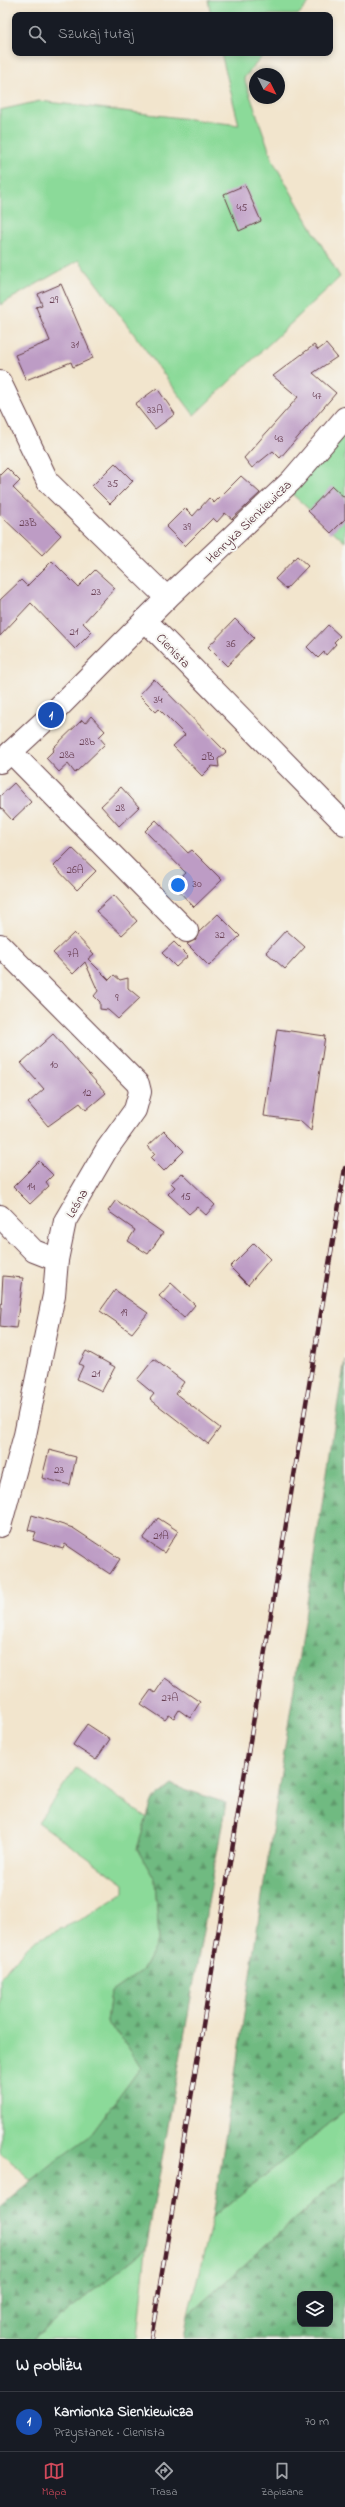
<!DOCTYPE html>
<html lang="pl">
<meta charset="utf-8">
<style>
:root{--surface:#171b24;--page:#242831;--text:#f1f3f6;--muted:#9ea1a6;--line:#363941;--accent:#d1495b}
body{margin:0;font-family:"Indie Flower",sans-serif;background:var(--page);color:var(--text)}
.controls{position:absolute;right:12px;bottom:12px;display:grid;overflow:hidden;border-radius:8px;box-shadow:0 2px 6px #0003}
.controls button{width:36px;height:36px;display:grid;place-items:center;padding:0;border:0;border-bottom:1px solid var(--line);background:var(--surface);color:var(--text);font:20px sans-serif}
.compass{position:absolute;left:249px;top:68px;width:36px;height:36px;border-radius:50%;background:var(--surface);box-shadow:0 2px 6px #0003;rotate:132deg}
.you{position:absolute;left:178px;top:885px;width:14px;height:14px;margin:-10px;border:3px solid #fff;border-radius:50%;background:#1a73e8;box-shadow:0 0 0 6px #1a73e833}
.badge{display:grid;place-items:center;width:26px;height:26px;border-radius:50%;background:var(--accent);color:#fff;font-size:13px;font-weight:700}
.pin{position:absolute;translate:-50% -50%;border:2px solid #fff;box-shadow:0 1px 4px #0006}
.list{margin:0;padding:0;list-style:none}
h2{display:flex;justify-content:space-between;align-items:center;height:52px;margin:0;padding:0 16px;font-size:17px}
h2 small{font-size:13px;font-weight:400;color:var(--muted)}
.list li{display:grid;grid-template-columns:26px 1fr auto;gap:12px;align-items:center;box-sizing:border-box;height:60px;padding:0 16px;border-top:1px solid var(--line)}
.list b{display:block;font-size:15px;white-space:nowrap}
.list p{margin:0;font-size:13px;white-space:nowrap;color:var(--muted)}
.list em{font-size:13px;font-style:normal;color:var(--muted)}
.icon{flex:none;width:22px;height:22px;fill:none;stroke:currentColor;stroke-width:2;stroke-linecap:round;stroke-linejoin:round}
.map{position:relative;flex:none;width:345px;height:2339px;overflow:hidden}
.search{position:absolute;background:var(--surface);box-shadow:0 2px 6px #0003;left:12px;right:12px;top:12px;height:44px;display:flex;align-items:center;gap:10px;box-sizing:border-box;padding:0 14px;border-radius:8px;color:var(--muted);font-size:15px}
.sheet{height:112px;background:var(--surface)}
nav{display:flex;justify-content:space-around;align-items:center;box-sizing:border-box;height:56px;border-top:1px solid var(--line);background:var(--surface);font-size:11px;color:var(--muted)}
nav a{display:grid;justify-items:center;gap:2px}
nav .on{color:var(--accent)}
.map>svg:first-child{display:block}
.grass{fill:#8bda99;stroke:#6a7c62}
.forest{fill:url(#forest-firs);stroke:#5d6c56;fill-rule:evenodd}
.building{fill:#bd9cc5}
.lines{fill:none;stroke-linecap:round;stroke-linejoin:round}
.minor-casing{stroke:#633d43;stroke-width:24}
.minor{stroke:#fff;stroke-width:22}
.rail-casing{stroke:#4a1f2b;stroke-width:4.5}
.rail{stroke:#f6f6f2;stroke-width:3;stroke-dasharray:9;stroke-linecap:butt}
.labels{text-anchor:middle;stroke-width:4;stroke-linejoin:round;paint-order:stroke}
.number-label{font-size:11px;fill:#673e52}
.street-label{font-size:13px;fill:#4a1f2b;stroke:#f6f6f2}
</style>
<div class="map">
<svg width="345" height="2339" viewBox="0 0 345 2339">
<defs>
<pattern id="forest-firs" width="22" height="20" patternUnits="userSpaceOnUse"><rect width="22" height="20" fill="#70ba81"/><path d="M5 1l3.5 6h-7zM16 11l3.5 6h-7z" fill="#5e976a"/></pattern>
</defs>
<rect width="100%" height="100%" fill="#f6f6f2"/>
<filter id="ink" filterUnits="userSpaceOnUse"><feTurbulence type="fractalNoise" baseFrequency=".025" numOctaves="2"/><feDisplacementMap in="SourceGraphic" scale="8" xChannelSelector="R" yChannelSelector="G"/><feConvolveMatrix kernelMatrix="1 2 1 2 8 2 1 2 1" color-interpolation-filters="sRGB"/></filter>
<filter id="wash" filterUnits="userSpaceOnUse"><feTurbulence type="fractalNoise" baseFrequency=".012" numOctaves="4" result="noise"/><feDisplacementMap in="SourceGraphic" scale="16" xChannelSelector="R" yChannelSelector="G"/><feGaussianBlur stdDeviation="0.9" result="paint"/><feColorMatrix in="noise" values="0 0 0 0 0 0 0 0 0 0 0 0 0 0 0 0 0 1.4 0 .05"/><feComposite in="paint" operator="in"/></filter>
<g filter="url(#wash)">
<rect width="100%" height="100%" fill="#f2e5cd"/>
<g class="grass">
<polygon points="208,0 306,0 309,3 298,15 211,15"/>
<polygon points="221,53 265,53 244,78 273,161 340,277 194,415 79,260 0,305 0,110 40,101 239,125"/>
<polygon points="345,423 345,542 291,493"/>
<polygon points="76,1768 147,1818 137,1849 155,1880 159,1939 143,1970 111,1992 107,2022 124,2041 141,2067 90,2136 32,2180 0,2152 0,1979 10,1965 33,1942 88,1916 124,1892 124,1884 38,1822"/>
<polygon points="345,2111 345,2175 188,2315 213,2217"/>
<polygon points="146,2249 137,2339 32,2339"/>
</g>
<g class="forest">
<polygon points="345,1360 345,2111 213,2217 334,1426"/>
<polygon points="172,1785 226,1803 146,2249 32,2339 0,2339 0,2207 58,2159 90,2136 141,2067 124,2041 107,2022 111,1992 143,1970 159,1939 155,1880 137,1849 152,1801"/>
<path d="M345 2175V2339H184L188 2315ZM300 2294H330V2324H300Z"/>
</g>
<g id="blocks">
<g class="building">
<polygon points="245,185 261,221 239,231 224,194"/>
<polygon points="61,284 93,358 73,367 71,362 26,380 15,355 50,341 36,307 42,305 38,294"/>
<polygon points="326,344 337,357 313,373 336,393 280,458 273,451 252,468 244,458 298,397 273,376 314,345 318,350"/>
<polygon points="157,388 175,414 155,429 135,404"/>
<polygon points="115,463 133,481 110,504 92,486"/>
<polygon points="7,468 20,481 13,488 61,535 42,555 0,515 0,475"/>
<polygon points="241,476 260,493 232,519 225,513 217,522 213,518 185,546 166,527 185,508 193,516 209,498 214,503"/>
<polygon points="332,486 345,498 345,519 331,533 308,511"/>
<polygon points="297,556 308,566 286,589 275,579"/>
<polygon points="52,561 78,587 95,570 115,588 83,623 92,632 75,649 31,603 0,636 0,600 21,580 27,586"/>
<polygon points="235,619 254,638 227,666 208,647"/>
<polygon points="328,625 340,636 334,642 336,644 326,655 324,652 318,658 307,647"/>
<polygon points="154,679 226,752 218,759 219,767 212,766 202,776 173,746 185,735 159,709 156,712 139,695"/>
<polygon points="91,716 105,731 99,737 105,744 75,773 68,764 59,772 46,758 54,750 53,748 82,720 85,723"/>
<polygon points="14,783 31,802 12,820 0,807 0,796"/>
<polygon points="121,787 139,807 119,826 101,806"/>
<polygon points="156,820 188,853 192,850 222,880 194,907 173,885 186,873 145,831"/>
<polygon points="72,848 96,871 77,890 54,866"/>
<polygon points="114,895 137,921 122,935 96,911"/>
<polygon points="218,914 240,936 209,966 187,944 195,940 199,932"/>
<polygon points="286,930 305,947 285,969 266,952"/>
<polygon points="74,933 94,954 88,959 109,980 114,975 120,980 128,978 128,988 140,998 118,1019 108,1010 100,1009 100,1002 94,996 98,991 85,962 73,974 53,953"/>
<polygon points="174,942 188,956 176,967 162,953"/>
<polygon points="277,1029 325,1036 311,1131 300,1121 264,1116"/>
<polygon points="53,1034 106,1093 86,1110 80,1103 48,1126 28,1103 44,1089 21,1063"/>
<polygon points="164,1131 184,1151 164,1171 151,1158 155,1154 148,1146"/>
<polygon points="39,1161 53,1175 46,1182 49,1186 30,1204 13,1187"/>
<polygon points="182,1173 215,1205 206,1215 197,1207 189,1214 168,1194 175,1187 171,1183"/>
<polygon points="116,1200 163,1233 148,1254 128,1241 135,1230 108,1211"/>
<polygon points="254,1243 270,1259 248,1285 230,1267"/>
<polygon points="3,1276 23,1278 16,1328 0,1326"/>
<polygon points="171,1283 195,1305 184,1318 159,1296"/>
<polygon points="115,1290 148,1313 132,1333 100,1311"/>
<polygon points="86,1351 115,1367 102,1391 77,1379 83,1366 79,1364"/>
<polygon points="154,1359 184,1382 176,1394 220,1428 208,1444 150,1399 154,1394 137,1380"/>
<polygon points="49,1450 76,1457 70,1485 42,1478"/>
<polygon points="32,1515 73,1528 120,1559 110,1574 65,1544 63,1549 33,1540 36,1532 28,1530"/>
<polygon points="158,1518 178,1531 164,1553 143,1539"/>
<polygon points="165,1678 200,1702 190,1718 179,1710 174,1718 169,1715 165,1720 141,1704 151,1690 155,1693"/>
<polygon points="87,1724 110,1739 96,1760 73,1745"/>
</g>
</g>
</g>
<g filter="url(#ink)">
<use href="#blocks" fill-opacity="0" stroke="#633d43" stroke-width="1"/>
<g class="lines">
<defs>
<g id="minor">
<polyline points="0,382 48,482 167,598"/>
<polyline points="145,620 345,824"/>
<polyline points="11,752 187,931"/>
<polyline points="0,762 51,715 167,598 291,481 345,418"/>
<polyline points="0,945 138,1084 140,1092 135,1110 107,1149 65,1221 57,1260 54,1295 25,1435 0,1526"/>
<polyline points="0,1216 34,1251 57,1260"/>
</g>
</defs>
<use href="#minor" class="minor-casing"/>
<use href="#minor" class="minor"/>
<defs>
<polyline id="rail" points="151,2339 345,1168"/>
</defs>
<use href="#rail" class="rail-casing"/>
<use href="#rail" class="rail"/>
</g>
</g>
<g class="labels">
<g class="number-label">
<text x="242" y="211">45</text>
<text x="54" y="303">29</text>
<text x="75" y="348">31</text>
<text x="317" y="399">47</text>
<text x="155" y="413">33A</text>
<text x="279" y="442">43</text>
<text x="113" y="487">35</text>
<text x="28" y="526">23B</text>
<text x="187" y="530">39</text>
<text x="96" y="595">23</text>
<text x="74" y="635">21</text>
<text x="231" y="647">36</text>
<text x="158" y="703">34</text>
<text x="87" y="745">28b</text>
<text x="67" y="758">28a</text>
<text x="208" y="760">2B</text>
<text x="120" y="811">28</text>
<text x="75" y="873">26A</text>
<text x="197" y="887">30</text>
<text x="220" y="938">32</text>
<text x="73" y="957">7A</text>
<text x="117" y="1001">9</text>
<text x="54" y="1068">10</text>
<text x="87" y="1096">12</text>
<text x="31" y="1190">14</text>
<text x="186" y="1200">15</text>
<text x="124" y="1316">19</text>
<text x="96" y="1377">21</text>
<text x="59" y="1473">23</text>
<text x="161" y="1539">21A</text>
<text x="170" y="1701">27A</text>
</g>
<g class="street-label">
<text transform="translate(248 521) rotate(-44)" y="5">Henryka Sienkiewicza</text>
<text transform="translate(174 650) rotate(46)" y="5">Cienista</text>
<text transform="translate(76 1203) rotate(-60)" y="5">Leśna</text>
</g>
</g>
</svg>
<div class="controls">
<button><svg class="icon" aria-label="layers" viewBox="0 0 24 24"><path d="M12 4l9 5-9 5-9-5zM3 14l9 5 9-5"/></svg></button>
</div>
<svg class="compass" viewBox="-18 -18 36 36"><path d="M0-13l5 13h-10z" fill="#e53935"/><path d="M0 13l5-13h-10z" fill="#9ea1a6"/></svg>
<div class="you"></div>
<div class="pin badge" style="left:51px;top:715px;background:#1a4fb4">1</div>
<div class="search"><svg class="icon" aria-label="search" viewBox="0 0 24 24"><circle cx="10" cy="10" r="6"/><path d="M15 15l6 6"/></svg>Szukaj tutaj</div>
</div>
<section class="sheet">
<h2>W pobliżu<small></small></h2>
<ul class="list">
<li><span class="badge" style="background:#1a4fb4">1</span><div><b>Kamionka Sienkiewicza</b><p>Przystanek · Cienista</p></div><em>70 m</em></li>
</ul>
</section>
<nav>
<a class="on"><svg class="icon" aria-label="map" viewBox="0 0 24 24"><path d="M3 6l6-2 6 2 6-2v14l-6 2-6-2-6 2zM9 4v14M15 6v14"/></svg>Mapa</a>
<a><svg class="icon" aria-label="directions" viewBox="0 0 24 24"><path d="M12 3l9 9-9 9-9-9zM9 14v-3h6M13 9l2 2-2 2"/></svg>Trasa</a>
<a><svg class="icon" aria-label="saved" viewBox="0 0 24 24"><path d="M7 4h10v16l-5-4-5 4z"/></svg>Zapisane</a>
</nav>
